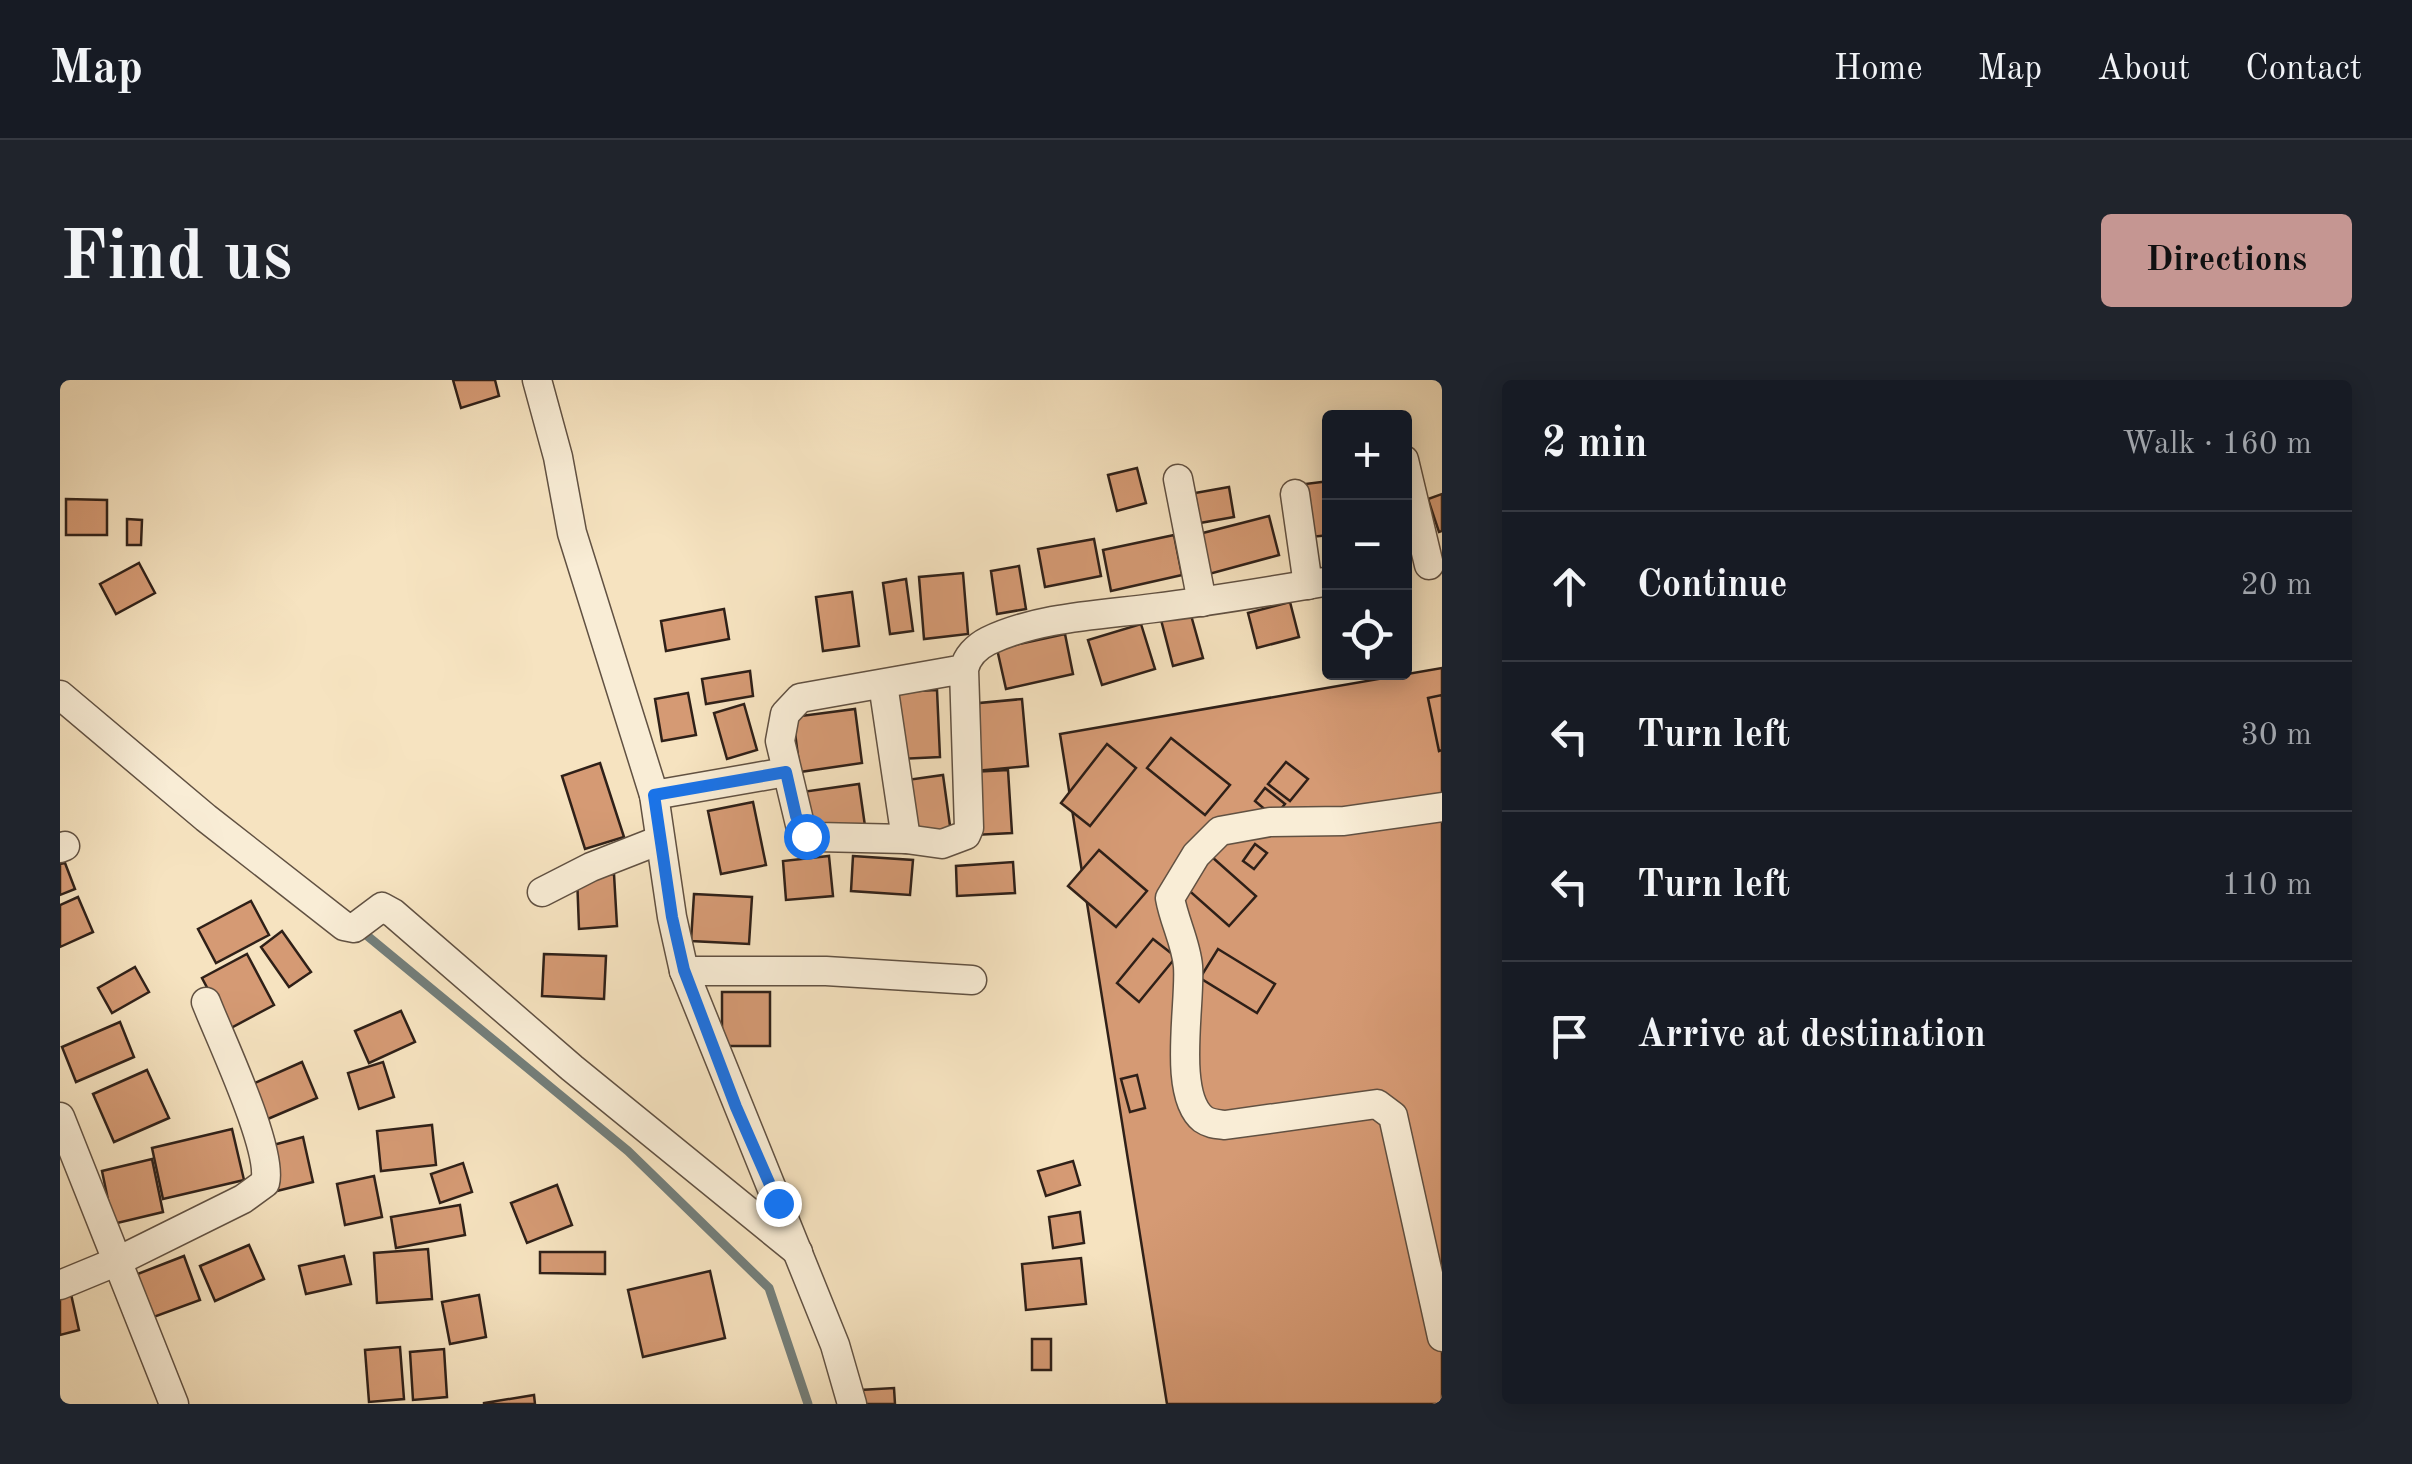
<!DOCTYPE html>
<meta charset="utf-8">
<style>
:root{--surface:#171b24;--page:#20242c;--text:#f1f3f6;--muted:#9ea1a6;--line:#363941;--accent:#c59692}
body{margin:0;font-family:"Old Standard TT",serif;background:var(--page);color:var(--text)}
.controls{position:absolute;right:30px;top:30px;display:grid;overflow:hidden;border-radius:10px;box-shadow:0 5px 25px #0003}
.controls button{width:90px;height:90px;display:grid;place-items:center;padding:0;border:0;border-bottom:2px solid var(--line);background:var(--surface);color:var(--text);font:50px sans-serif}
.stop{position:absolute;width:30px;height:30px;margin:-22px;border:8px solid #1a73e8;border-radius:50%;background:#fff}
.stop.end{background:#1a73e8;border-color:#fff;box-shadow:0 2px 10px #0008}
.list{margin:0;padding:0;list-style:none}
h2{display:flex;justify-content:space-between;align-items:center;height:130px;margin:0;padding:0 40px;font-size:42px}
h2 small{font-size:32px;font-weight:400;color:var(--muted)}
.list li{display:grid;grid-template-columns:65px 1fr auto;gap:30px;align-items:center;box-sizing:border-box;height:150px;padding:0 40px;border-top:2px solid var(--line)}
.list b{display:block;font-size:38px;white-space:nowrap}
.list em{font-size:32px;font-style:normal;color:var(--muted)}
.icon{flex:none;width:55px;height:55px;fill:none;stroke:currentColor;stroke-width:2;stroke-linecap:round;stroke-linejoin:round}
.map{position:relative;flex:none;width:1382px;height:1024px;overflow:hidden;border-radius:10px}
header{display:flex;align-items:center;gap:60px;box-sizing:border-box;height:140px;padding:0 50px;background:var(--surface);border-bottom:2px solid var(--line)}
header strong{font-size:48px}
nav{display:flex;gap:55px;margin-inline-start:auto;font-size:35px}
.intro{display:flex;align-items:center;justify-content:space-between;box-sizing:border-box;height:240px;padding:0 60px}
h1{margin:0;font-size:70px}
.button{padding:25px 45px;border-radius:10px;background:var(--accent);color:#111;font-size:35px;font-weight:700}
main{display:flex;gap:60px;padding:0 60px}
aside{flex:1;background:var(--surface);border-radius:10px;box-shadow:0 5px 25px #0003}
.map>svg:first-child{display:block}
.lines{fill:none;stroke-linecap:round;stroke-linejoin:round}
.stream{stroke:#737e7a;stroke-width:9}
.building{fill:#d59a74;stroke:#2f2018;stroke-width:2.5}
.minor-casing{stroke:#615142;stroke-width:31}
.minor{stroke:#f9edd6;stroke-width:28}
.route{stroke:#1a73e8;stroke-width:12}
</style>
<header>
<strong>Map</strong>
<nav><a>Home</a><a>Map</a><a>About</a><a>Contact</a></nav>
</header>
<div class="intro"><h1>Find us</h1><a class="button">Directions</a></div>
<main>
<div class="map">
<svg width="1382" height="1024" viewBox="0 0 1382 1024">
<rect width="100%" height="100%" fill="#f6e3c0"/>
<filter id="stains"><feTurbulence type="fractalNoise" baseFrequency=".002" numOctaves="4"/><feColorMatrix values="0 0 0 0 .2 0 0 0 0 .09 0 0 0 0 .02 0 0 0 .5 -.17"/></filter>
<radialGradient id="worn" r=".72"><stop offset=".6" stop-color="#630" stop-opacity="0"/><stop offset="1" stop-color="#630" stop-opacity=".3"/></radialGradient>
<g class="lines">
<polyline class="stream" points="299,549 568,771 709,908 748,1024"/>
</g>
<g class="building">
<polygon points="393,0 435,0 439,16 401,28"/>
<polygon points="1077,88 1086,123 1057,131 1048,95"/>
<polygon points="1270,101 1270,155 1250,157 1245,104"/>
<polygon points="1169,107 1174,137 1140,143 1135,113"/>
<polygon points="1382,114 1382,151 1379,152 1368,119"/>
<polygon points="6,119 47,120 47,155 6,155"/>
<polygon points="1209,136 1219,175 1149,194 1139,154"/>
<polygon points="67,139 82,140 81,165 67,165"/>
<polygon points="1114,155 1122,195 1051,211 1043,170"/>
<polygon points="1034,159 1041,196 985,207 978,169"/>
<polygon points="79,183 95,213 56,234 40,204"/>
<polygon points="959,186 966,229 937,234 931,191"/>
<polygon points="903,193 908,254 864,259 859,197"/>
<polygon points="846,199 853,251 830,254 823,203"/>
<polygon points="792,212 799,266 763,271 756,217"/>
<polygon points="1230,222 1239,257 1197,268 1188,233"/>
<polygon points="1129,228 1143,278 1113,286 1100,236"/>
<polygon points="664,229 669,259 606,271 601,241"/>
<polygon points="1081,244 1095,289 1042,305 1028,260"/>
<polygon points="1005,254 1013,294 946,309 937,269"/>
<polygon points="1382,288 1382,1024 1107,1024 1000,354"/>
<polygon points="690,291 693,316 646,324 642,299"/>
<polygon points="877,310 880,377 839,379 836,312"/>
<polygon points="628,313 636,355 602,361 595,319"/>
<polygon points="1382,315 1382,370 1379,371 1368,318"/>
<polygon points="962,319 968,386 915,391 909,324"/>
<polygon points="684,324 697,370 667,379 654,333"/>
<polygon points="795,329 802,383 740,392 733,337"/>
<polygon points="1111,358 1170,405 1145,435 1087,388"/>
<polygon points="1047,364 1076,388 1030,446 1001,423"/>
<polygon points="1226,382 1248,399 1230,421 1208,404"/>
<polygon points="540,383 564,457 525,469 502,396"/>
<polygon points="948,390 952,453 914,455 911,392"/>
<polygon points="883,395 891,453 855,458 847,400"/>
<polygon points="799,404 805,446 747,453 742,412"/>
<polygon points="1205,408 1225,424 1214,437 1195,421"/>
<polygon points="693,422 706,485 661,494 648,431"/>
<polygon points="1195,464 1207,473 1194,489 1183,481"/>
<polygon points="1039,470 1087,511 1056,547 1008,506"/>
<polygon points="769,476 773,516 726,520 723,481"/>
<polygon points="793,476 853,480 850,515 791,511"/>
<polygon points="1152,477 1196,516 1169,546 1125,507"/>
<polygon points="953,482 955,513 897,516 896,486"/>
<polygon points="5,483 15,509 0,515 0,484"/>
<polygon points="554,494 557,546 519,549 517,496"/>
<polygon points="634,514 692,517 689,564 631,561"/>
<polygon points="18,517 33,552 0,567 0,525"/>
<polygon points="191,521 209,555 156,583 138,549"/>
<polygon points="222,551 251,592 229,607 201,567"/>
<polygon points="1093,559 1116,577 1079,622 1057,603"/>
<polygon points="1158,569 1215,604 1197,633 1140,598"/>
<polygon points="187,574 214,625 169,649 142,598"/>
<polygon points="484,574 546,576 544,619 482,616"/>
<polygon points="75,587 89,612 52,633 38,608"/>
<rect x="662" y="612" width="48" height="54"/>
<polygon points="341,631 355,662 309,683 295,651"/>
<polygon points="60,642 74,677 16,702 2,667"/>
<polygon points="242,682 257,718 203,741 188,706"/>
<polygon points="323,682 334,717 299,729 288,693"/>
<polygon points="87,690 109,738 54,762 33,714"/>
<polygon points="1077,695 1085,728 1070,732 1061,699"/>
<polygon points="372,745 376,785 321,791 317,751"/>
<polygon points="172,749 184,800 103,819 92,768"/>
<polygon points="243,757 253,802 213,812 202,768"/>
<polygon points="92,779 103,832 53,844 42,791"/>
<polygon points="1013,781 1020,805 986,816 978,791"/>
<polygon points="403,783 412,812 380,823 371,794"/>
<polygon points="314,796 322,837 285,845 277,804"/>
<polygon points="497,805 512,845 467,863 451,823"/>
<polygon points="400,825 405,855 336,868 331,837"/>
<polygon points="1020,832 1024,863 993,868 989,837"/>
<polygon points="189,865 204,899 155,921 140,886"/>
<polygon points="368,869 372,919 317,923 314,873"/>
<polygon points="480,872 545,872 545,894 480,893"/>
<polygon points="124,876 140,920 91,938 75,895"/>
<polygon points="284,876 291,904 246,914 239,886"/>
<polygon points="1021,878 1026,924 966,930 962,884"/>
<polygon points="650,891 665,958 583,977 568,910"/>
<polygon points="11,914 19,950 0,955 0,917"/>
<polygon points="419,915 426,957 390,964 382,922"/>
<rect x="972" y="959" width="19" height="31"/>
<polygon points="340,967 344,1019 309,1022 305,970"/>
<polygon points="384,969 387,1017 353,1020 350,972"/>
<polygon points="834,1008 835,1024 801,1024 800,1010"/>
<polygon points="474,1015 475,1024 424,1024 424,1023"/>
</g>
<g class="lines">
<defs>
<g id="minor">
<polyline points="477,0 498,77 512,153 594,415 612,537 624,591 775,965 792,1024"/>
<polyline points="1344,80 1369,185"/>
<polyline points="1118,99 1142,222"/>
<polyline points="1235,114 1248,205"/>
<path d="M904 289 909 448 906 455 882 464 846 459 757 457 742 453 720 361 725 334 740 318 904 289C907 277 916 267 928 261 978 237 1040 235 1094 228 1153 221 1211 211 1270 201"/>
<polyline points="823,304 846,459"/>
<polyline points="0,315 146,438 284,546 294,548 322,527 333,533 512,688 738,872"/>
<polyline points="594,415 726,392"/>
<path d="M1382 427 1284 441 1210 442 1160 451 1136 475 1110 518C1114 541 1126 563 1128 586 1131 623 1112 714 1143 739 1150 744 1157 744 1165 745L1317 724 1333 736 1382 957"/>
<polyline points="0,468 5,466"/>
<polyline points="482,512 531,487 600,460"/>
<polyline points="624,591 766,591 912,600"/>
<polyline points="0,737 114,1024"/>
<path d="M0 905 58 881 183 819 205 803C214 771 160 658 146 622"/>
</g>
</defs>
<use href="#minor" class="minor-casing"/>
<use href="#minor" class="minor"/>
</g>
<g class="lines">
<polyline class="route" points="718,823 676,727 624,590 612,537 594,415 726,392 736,436 746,456"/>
</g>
<rect width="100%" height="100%" filter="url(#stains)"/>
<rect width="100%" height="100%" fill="url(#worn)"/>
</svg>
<div class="controls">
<button>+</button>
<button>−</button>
<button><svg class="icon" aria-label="locate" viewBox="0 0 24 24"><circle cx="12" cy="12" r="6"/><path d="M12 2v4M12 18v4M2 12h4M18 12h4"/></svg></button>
</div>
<div class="stop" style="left:746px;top:456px"></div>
<div class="stop end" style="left:718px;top:823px"></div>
</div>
<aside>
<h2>2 min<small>Walk · 160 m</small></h2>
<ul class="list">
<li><svg class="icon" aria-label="ahead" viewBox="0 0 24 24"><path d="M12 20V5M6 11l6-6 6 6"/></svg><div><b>Continue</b></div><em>20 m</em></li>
<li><svg class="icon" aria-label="left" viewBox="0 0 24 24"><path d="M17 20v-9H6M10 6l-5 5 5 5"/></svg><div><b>Turn left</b></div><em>30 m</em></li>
<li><svg class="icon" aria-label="left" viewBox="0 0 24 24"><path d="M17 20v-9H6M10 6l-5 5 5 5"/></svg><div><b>Turn left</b></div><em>110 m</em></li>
<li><svg class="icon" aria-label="arrive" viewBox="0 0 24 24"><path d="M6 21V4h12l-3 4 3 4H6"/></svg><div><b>Arrive at destination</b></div></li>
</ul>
</aside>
</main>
